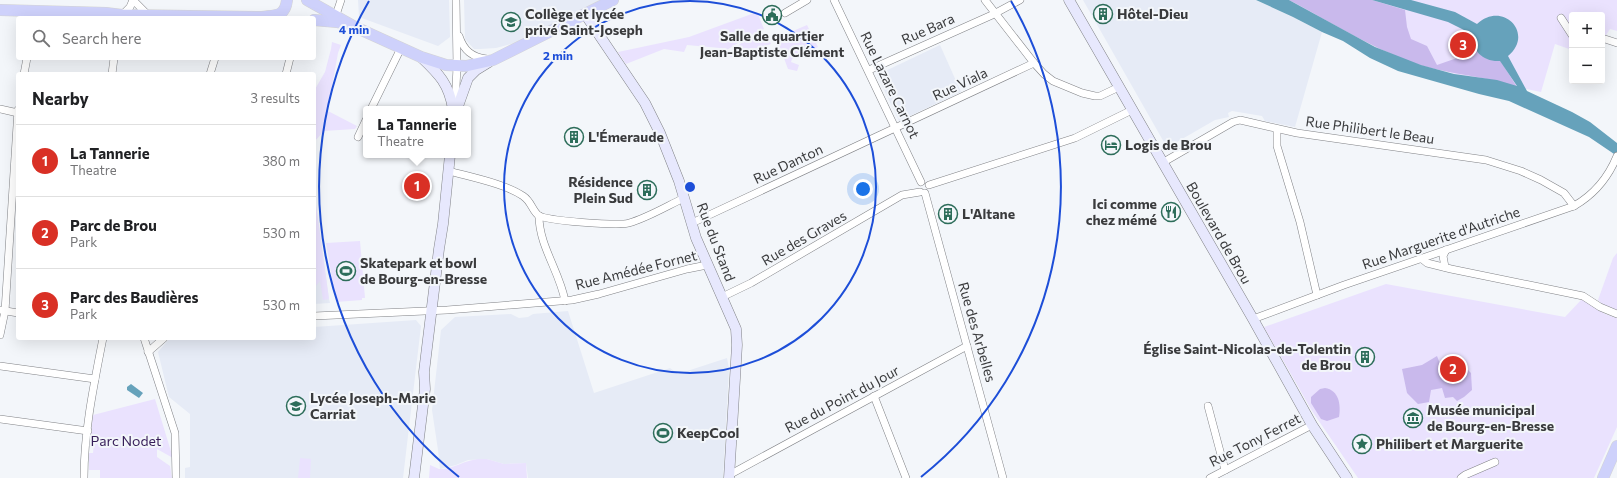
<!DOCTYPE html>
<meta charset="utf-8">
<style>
:root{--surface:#fff;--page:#f6f6f6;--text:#202124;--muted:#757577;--line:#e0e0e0;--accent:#d93025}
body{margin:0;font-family:Commissioner,sans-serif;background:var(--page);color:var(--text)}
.controls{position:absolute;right:12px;top:12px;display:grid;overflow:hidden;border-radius:4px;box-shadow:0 4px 16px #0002}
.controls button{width:36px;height:36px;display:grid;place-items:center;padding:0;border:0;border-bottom:1px solid var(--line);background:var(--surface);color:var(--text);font:20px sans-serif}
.you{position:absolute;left:863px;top:189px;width:14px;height:14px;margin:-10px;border:3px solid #fff;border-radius:50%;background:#1a73e8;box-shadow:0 0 0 6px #1a73e833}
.badge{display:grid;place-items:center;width:26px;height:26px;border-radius:50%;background:var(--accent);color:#fff;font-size:13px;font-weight:700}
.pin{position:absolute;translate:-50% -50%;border:2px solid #fff;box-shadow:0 1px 4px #0006}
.popup{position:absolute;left:363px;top:106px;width:108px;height:52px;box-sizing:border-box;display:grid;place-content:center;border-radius:4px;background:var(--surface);filter:drop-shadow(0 1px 3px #0005);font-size:13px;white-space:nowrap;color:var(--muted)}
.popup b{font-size:15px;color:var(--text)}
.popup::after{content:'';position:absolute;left:50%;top:100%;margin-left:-8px;border:8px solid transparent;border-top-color:var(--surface)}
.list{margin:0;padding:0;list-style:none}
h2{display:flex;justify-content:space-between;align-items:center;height:52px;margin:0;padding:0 16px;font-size:17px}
h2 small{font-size:13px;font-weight:400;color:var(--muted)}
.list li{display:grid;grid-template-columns:26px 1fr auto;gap:12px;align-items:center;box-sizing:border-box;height:72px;padding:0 16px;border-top:1px solid var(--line)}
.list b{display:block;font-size:15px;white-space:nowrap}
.list p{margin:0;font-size:13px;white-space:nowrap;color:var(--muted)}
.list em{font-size:13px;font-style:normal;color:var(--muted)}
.icon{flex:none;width:22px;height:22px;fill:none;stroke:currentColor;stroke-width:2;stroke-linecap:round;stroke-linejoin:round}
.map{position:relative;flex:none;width:1617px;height:478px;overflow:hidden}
.search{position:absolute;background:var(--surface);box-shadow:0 4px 16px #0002;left:16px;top:16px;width:300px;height:44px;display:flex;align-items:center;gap:10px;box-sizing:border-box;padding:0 14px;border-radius:4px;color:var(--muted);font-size:15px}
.panel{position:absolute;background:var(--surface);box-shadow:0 4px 16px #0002;left:16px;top:72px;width:300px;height:268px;border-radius:4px}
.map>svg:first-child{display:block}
.built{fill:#e6ebf6}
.green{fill:#eae2fe}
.forest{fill:#c9b9ec}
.water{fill:#66a2bb}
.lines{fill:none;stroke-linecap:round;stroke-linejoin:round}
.street-casing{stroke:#808286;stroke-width:8}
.secondary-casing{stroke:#808286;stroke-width:11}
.primary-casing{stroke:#d4d4d4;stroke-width:12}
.street{stroke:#fff;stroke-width:7}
.secondary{stroke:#e7e8fd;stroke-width:10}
.primary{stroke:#ced1fb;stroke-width:11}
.ring{fill:none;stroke:#1d4ed8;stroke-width:2}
.labels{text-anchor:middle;stroke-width:4;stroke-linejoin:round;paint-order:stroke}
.poi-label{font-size:14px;font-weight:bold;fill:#3a3b3d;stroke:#f3f6fa;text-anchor:start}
.street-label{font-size:14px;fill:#3a3b3d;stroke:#f3f6fa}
.park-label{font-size:14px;fill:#371e59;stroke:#f3f6fa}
.centre{fill:#1d4ed8;stroke:#f3f6fa;stroke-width:2}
.ring-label{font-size:12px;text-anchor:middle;font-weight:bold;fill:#1d4ed8;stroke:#f3f6fa;stroke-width:4;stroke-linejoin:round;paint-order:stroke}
</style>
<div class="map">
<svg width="1617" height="478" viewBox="0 0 1617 478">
<rect width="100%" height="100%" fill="#f3f6fa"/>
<g class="built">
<polygon points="358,0 449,0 450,37 438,46 359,17"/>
<polygon points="464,0 600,0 515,43 496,48 480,49 474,49 465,39"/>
<polygon points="1083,0 1256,0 1293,17 1322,32 1295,127 1265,121 1262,116 1232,111 1228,113 1229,117 1215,120 1170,146 1165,144"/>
<polygon points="940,45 961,92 899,121 877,75"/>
<polygon points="314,191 329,299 330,303 314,304"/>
<polygon points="568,311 594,393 670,368 678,374 727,358 729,369 723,478 528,478 526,463 504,464 487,459 468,460 456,465 440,469 438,450 432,410 441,330 455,317 511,314 519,318 528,317 533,314"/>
<polygon points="416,320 421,326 403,478 185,478 185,468 190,467 190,414 169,397 158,352 170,338 314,338 314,327"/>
</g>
<g class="green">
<polygon points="1289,0 1617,0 1617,31 1610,29 1602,41 1602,15 1572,15 1572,50 1555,44 1541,92 1454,74 1344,29 1318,17"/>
<polygon points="757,12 764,29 746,38 725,51 723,51 720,48 687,45 684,52 664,49 626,64 618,52 689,37"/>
<polygon points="807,25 818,47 792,59 791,62 799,65 797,71 788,69 778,42 795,34 793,31"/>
<polygon points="766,33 771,44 731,57 726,54 743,42"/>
<polygon points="332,42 341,45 338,53 332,86 326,110 357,126 355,129 324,131 314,142 316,156 314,156 314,91 325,72 331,49"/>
<polygon points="314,202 316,205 329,299 323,300 320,281 314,288 314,277 317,269 314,269"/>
<polygon points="360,241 365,298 362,298 362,300 336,302 326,243"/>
<polygon points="1617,253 1617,311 1603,305 1598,300 1613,258"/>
<polygon points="1386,284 1565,317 1582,299 1605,314 1617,318 1617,427 1594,478 1358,478 1312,411 1264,327"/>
<polygon points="155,399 173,458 157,449 157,457 170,466 172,478 100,478 100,470 89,470 89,453 93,453 94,443 90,442 93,415"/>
<polygon points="300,458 311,459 310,478 298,478"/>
<path d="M478 459H487L504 464 526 463 527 478H429L430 465C433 466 436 468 439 469 450 470 466 460 478 459Z"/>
</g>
<g class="forest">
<path d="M1289 0H1372L1405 10 1407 27 1411 39 1427 46 1437 65 1477 51 1485 58 1500 60 1517 87C1486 76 1454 75 1423 66 1375 51 1333 23 1289 0Z"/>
<polygon points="1437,356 1446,379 1467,369 1471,373 1472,390 1464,397 1457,401 1453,397 1445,398 1442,388 1431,390 1429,402 1418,404 1407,393 1402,369 1422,365"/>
<path d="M1325 388C1339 390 1341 405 1339 417L1327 421 1321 419 1311 403V397L1320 389Z"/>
</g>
<g class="water">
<path d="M1256 0H1289L1375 47 1421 65 1454 74 1497 80 1517 86 1500 61C1483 62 1472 51 1472 34L1448 22 1372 0H1411L1455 12 1477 24C1503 0 1535 34 1508 56L1527 91 1572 112 1590 122 1617 143V156L1589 137 1509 101 1479 94 1398 71 1370 58 1343 41 1322 32 1293 17Z"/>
<polygon points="131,384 143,393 139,398 127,390 127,387"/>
</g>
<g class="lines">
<defs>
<g id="street">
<polyline points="133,0 148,15"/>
<polyline points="834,0 921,182"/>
<polyline points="985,0 1034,63 1044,74 1053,81 1082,93 1095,96 1100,96 1119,87"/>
<polyline points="785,13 807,0"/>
<polyline points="336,15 341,0"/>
<polyline points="121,16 130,7 133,0"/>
<polyline points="1561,18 1572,35"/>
<path d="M459 36C464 51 472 57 487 59"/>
<polyline points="1602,40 1605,39 1617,43"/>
<polyline points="869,70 992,15 1020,0"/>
<polyline points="24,74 27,58"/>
<polyline points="112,74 114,58"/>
<polyline points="210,74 215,58"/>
<polyline points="286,74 290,58"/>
<polyline points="455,106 457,67 456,0"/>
<polyline points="0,109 18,113"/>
<polyline points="371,109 401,48"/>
<polyline points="1277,129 1277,146 1300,222 1317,295"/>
<polyline points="358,137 366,120"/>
<polyline points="1162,163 1233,122 1240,120 1297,133 1486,160 1521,171 1541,180 1564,193 1574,206"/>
<path d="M449 171C470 177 506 184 523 196 531 201 532 210 538 215 545 221 619 226 629 223 647 218 667 206 684 198"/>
<polyline points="929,185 1075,138 1132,110"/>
<polyline points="925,193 1003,478"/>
<path d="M539 216C539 246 560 272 565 301"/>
<polyline points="692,223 1034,63"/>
<polyline points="1422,259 1427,263 1451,269 1583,296 1600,307 1617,314"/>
<polyline points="1445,267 1443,256 1446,250"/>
<polyline points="722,297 751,283 902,195 920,192"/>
<polyline points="0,310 18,313"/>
<polyline points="314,316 447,310 572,300 599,294 687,269 707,265"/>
<path d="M1253 319 1344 285 1574 206C1595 194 1608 178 1617 156"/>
<polyline points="0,335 5,311 18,110"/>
<polyline points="144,338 175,433 176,478"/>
<polyline points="148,352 164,338"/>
<polyline points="0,366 95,379"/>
<polyline points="874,396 906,478"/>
<polyline points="1208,406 1225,470"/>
<polyline points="0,419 88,431"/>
<polyline points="729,475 967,346"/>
<path d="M84 478C84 431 94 384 103 338"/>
<polyline points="1210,478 1312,425"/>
<polyline points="1461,478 1465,475 1495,462"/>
</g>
<g id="secondary">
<polyline points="1069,0 1253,319 1312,425 1347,478"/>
<polyline points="585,14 645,103 660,133 679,181 696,238 736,329 737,345 729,478"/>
<path d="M421 57C439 74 449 84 453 109"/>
<polyline points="457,109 468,78 476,70 489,62"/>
<polyline points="414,478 425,389 424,372 439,249 443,224 450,155"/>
</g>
<g id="primary">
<polyline points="307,0 355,27 421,57 446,65 466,66 493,60 613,0"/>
<path d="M0 10 106 13 122 15 262 17C276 15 285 17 287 0"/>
<polyline points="314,20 337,22 345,24"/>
<polyline points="1603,478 1617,446"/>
</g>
</defs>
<use href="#street" class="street-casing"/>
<use href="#secondary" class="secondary-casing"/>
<use href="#primary" class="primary-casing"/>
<use href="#street" class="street"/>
<use href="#secondary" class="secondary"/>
<use href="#primary" class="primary"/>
</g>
<g class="ring">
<circle cx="690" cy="187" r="186"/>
<path d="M459 477A371 371 0 0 1 369 1M1011 1A371 371 0 0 1 921 477"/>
</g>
<defs>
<symbol id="building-ring" viewBox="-11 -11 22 22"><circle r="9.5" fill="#f3f6fa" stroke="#2d6d5a" stroke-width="1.5"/><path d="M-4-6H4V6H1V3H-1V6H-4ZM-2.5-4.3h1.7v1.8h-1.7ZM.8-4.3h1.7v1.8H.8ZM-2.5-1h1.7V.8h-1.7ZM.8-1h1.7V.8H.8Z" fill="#2d6d5a"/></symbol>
<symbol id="civic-ring" viewBox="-11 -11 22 22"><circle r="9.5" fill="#f3f6fa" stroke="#2d6d5a" stroke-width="1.5"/><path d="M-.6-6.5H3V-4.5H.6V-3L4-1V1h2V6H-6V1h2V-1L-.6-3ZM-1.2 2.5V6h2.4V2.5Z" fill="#2d6d5a"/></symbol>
<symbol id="school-ring" viewBox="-11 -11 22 22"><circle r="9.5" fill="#f3f6fa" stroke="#2d6d5a" stroke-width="1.5"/><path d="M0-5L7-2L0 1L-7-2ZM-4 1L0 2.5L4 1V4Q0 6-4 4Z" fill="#2d6d5a"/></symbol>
<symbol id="hotel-ring" viewBox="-11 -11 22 22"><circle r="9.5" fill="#f3f6fa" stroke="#2d6d5a" stroke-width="1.5"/><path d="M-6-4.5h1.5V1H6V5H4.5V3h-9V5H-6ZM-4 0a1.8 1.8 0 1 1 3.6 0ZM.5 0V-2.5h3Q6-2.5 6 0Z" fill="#2d6d5a"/></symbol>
<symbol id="restaurant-ring" viewBox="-11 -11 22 22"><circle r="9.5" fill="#f3f6fa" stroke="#2d6d5a" stroke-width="1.5"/><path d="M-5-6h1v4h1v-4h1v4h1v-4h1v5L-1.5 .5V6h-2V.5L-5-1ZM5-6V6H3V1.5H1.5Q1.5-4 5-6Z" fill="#2d6d5a"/></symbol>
<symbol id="stadium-ring" viewBox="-11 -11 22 22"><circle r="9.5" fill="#f3f6fa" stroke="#2d6d5a" stroke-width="1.5"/><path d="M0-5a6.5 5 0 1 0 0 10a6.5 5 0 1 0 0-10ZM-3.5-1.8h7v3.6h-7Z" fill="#2d6d5a"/></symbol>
<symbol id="museum-ring" viewBox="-11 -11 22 22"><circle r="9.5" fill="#f3f6fa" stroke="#2d6d5a" stroke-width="1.5"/><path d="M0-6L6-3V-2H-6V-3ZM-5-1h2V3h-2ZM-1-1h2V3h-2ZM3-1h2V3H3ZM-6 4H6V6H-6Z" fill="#2d6d5a"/></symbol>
<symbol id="sight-ring" viewBox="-11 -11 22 22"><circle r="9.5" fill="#f3f6fa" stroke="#2d6d5a" stroke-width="1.5"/><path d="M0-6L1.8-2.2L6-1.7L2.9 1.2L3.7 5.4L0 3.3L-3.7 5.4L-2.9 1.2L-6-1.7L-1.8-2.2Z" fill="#2d6d5a"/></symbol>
</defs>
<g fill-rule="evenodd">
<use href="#building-ring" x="1092" y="3" width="22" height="22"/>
<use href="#civic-ring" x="761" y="4" width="22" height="22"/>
<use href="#school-ring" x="500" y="11" width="22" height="22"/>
<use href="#building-ring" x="563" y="126" width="22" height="22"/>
<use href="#hotel-ring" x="1100" y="134" width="22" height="22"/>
<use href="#building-ring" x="636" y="179" width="22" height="22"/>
<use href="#restaurant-ring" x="1160" y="201" width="22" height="22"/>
<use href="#building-ring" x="937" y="203" width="22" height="22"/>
<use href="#stadium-ring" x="335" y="260" width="22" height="22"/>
<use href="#building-ring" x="1354" y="346" width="22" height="22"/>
<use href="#school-ring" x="285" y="395" width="22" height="22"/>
<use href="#museum-ring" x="1402" y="407" width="22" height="22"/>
<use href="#stadium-ring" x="652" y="422" width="22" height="22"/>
<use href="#sight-ring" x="1351" y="433" width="22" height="22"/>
</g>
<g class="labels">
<g class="poi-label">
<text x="525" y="19">Collège et lycée<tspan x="525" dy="16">privé Saint-Joseph</tspan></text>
<text x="1117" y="19">Hôtel-Dieu</text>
<text x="772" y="41" text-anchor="middle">Salle de quartier<tspan x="772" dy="16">Jean-Baptiste Clément</tspan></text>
<text x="588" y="142">L'Émeraude</text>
<text x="1125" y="150">Logis de Brou</text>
<text x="633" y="187" text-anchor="end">Résidence<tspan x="633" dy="16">Plein Sud</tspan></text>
<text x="1157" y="209" text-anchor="end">Ici comme<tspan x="1157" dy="16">chez mémé</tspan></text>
<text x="962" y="219">L'Altane</text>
<text x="360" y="268">Skatepark et bowl<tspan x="360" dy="16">de Bourg-en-Bresse</tspan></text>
<text x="1351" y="354" text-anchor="end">Église Saint-Nicolas-de-Tolentin<tspan x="1351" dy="16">de Brou</tspan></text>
<text x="310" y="403">Lycée Joseph-Marie<tspan x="310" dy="16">Carriat</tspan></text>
<text x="1427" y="415">Musée municipal<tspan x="1427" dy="16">de Bourg-en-Bresse</tspan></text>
<text x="677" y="438">KeepCool</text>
<text x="1376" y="449">Philibert et Marguerite</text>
</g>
<g class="street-label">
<text transform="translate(928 29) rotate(-24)" y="5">Rue Bara</text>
<text transform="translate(960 84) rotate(-25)" y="5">Rue Viala</text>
<text transform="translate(890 85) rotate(64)" y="5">Rue Lazare Carnot</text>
<text transform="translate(1370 130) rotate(8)" y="5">Rue Philibert le Beau</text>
<text transform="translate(788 164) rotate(-25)" y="5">Rue Danton</text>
<text transform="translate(1219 233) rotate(60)" y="5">Boulevard de Brou</text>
<text transform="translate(804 238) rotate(-30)" y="5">Rue des Graves</text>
<text transform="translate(1441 238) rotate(-19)" y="5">Rue Marguerite d'Autriche</text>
<text transform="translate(716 242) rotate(69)" y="5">Rue du Stand</text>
<text transform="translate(636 270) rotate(-14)" y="5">Rue Amédée Fornet</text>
<text transform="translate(977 332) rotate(74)" y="5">Rue des Arbelles</text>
<text transform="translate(842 399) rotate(-28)" y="5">Rue du Point du Jour</text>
<text transform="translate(1255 440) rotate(-27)" y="5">Rue Tony Ferret</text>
</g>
<g class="park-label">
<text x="126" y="446">Parc Nodet</text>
</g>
</g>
<circle cx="690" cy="187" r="6" class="centre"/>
<g class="ring-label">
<text x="354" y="34">4 min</text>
<text x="558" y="60">2 min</text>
</g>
</svg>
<div class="controls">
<button>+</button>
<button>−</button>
</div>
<div class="you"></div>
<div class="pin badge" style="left:417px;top:186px">1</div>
<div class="popup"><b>La Tannerie</b>Theatre</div>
<div class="pin badge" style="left:1453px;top:369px">2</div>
<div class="pin badge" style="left:1463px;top:45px">3</div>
<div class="search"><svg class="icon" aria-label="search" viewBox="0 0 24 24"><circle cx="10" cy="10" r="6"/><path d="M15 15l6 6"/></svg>Search here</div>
<section class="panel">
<h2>Nearby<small>3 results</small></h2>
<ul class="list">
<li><span class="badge">1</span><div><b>La Tannerie</b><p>Theatre</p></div><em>380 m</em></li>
<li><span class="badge">2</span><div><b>Parc de Brou</b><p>Park</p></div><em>530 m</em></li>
<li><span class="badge">3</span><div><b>Parc des Baudières</b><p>Park</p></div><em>530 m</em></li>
</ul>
</section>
</div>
